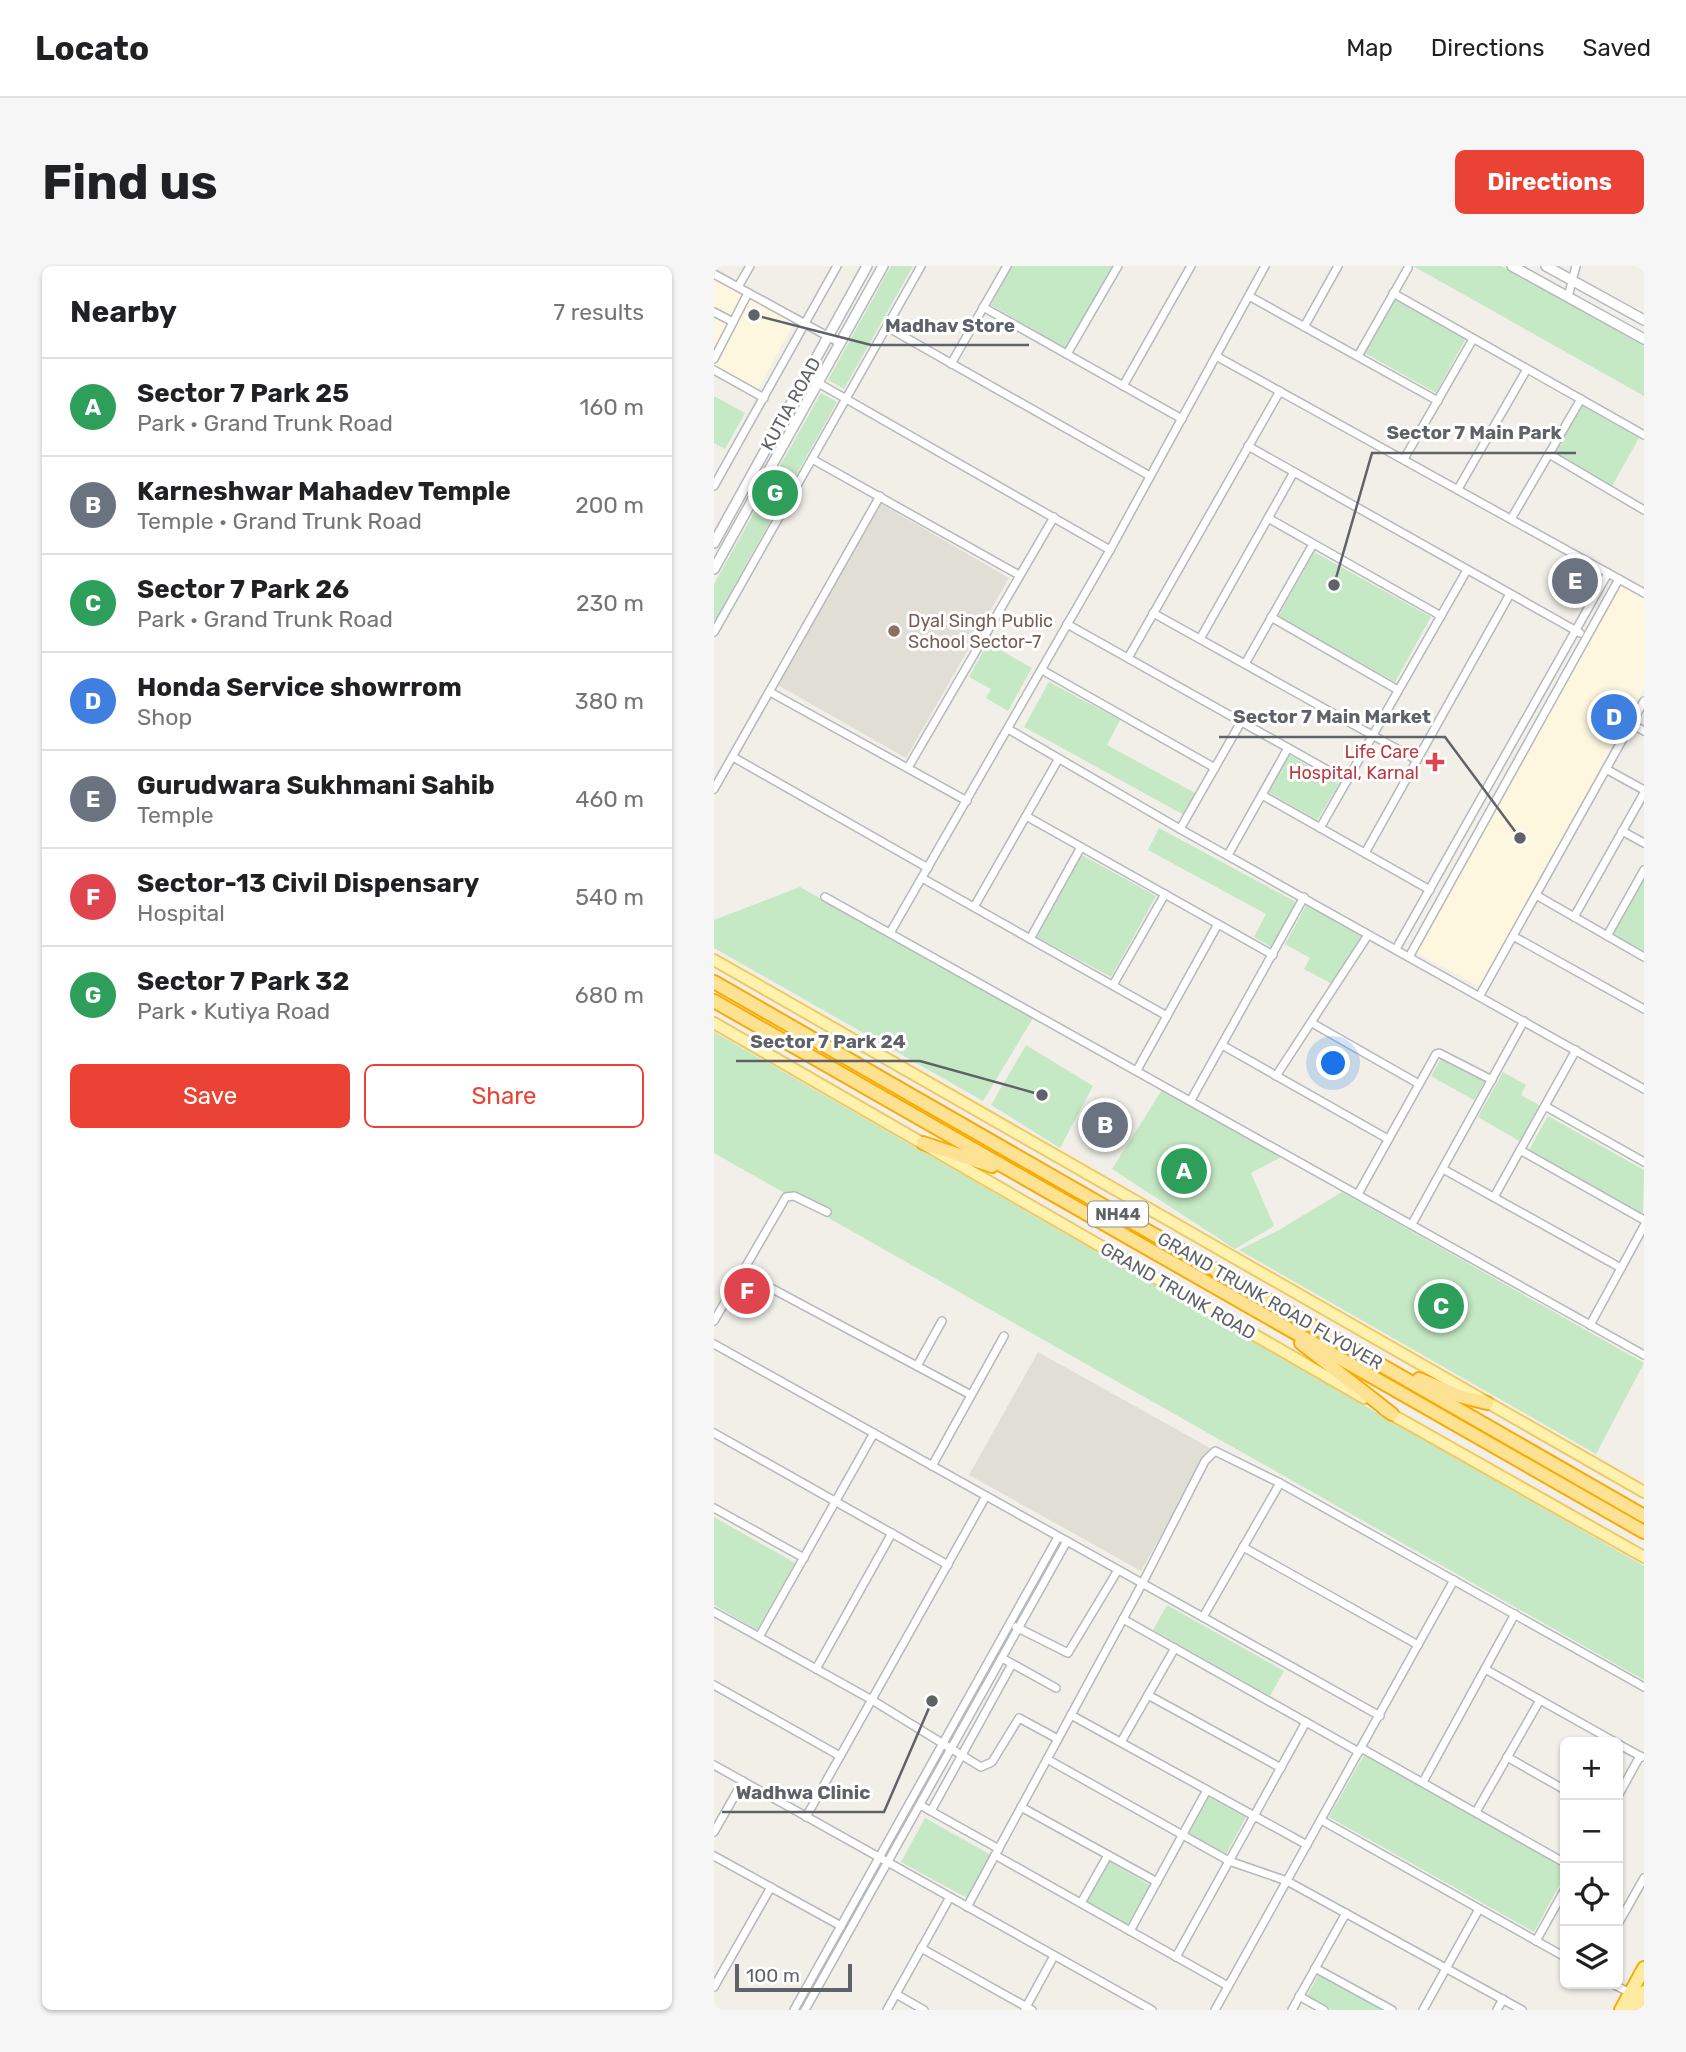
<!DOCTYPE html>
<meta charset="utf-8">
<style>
:root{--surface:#fff;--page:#f6f6f6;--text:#202124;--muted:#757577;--line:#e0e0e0;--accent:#ea4335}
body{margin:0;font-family:Rubik,sans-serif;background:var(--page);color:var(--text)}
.controls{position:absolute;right:21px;bottom:21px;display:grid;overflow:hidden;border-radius:10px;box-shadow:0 2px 5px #0004}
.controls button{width:63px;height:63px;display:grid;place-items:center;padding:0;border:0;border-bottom:2px solid var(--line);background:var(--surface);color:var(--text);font:35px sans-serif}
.scale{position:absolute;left:21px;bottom:18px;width:117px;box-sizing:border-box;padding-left:7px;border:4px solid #5f6368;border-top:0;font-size:19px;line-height:24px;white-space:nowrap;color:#5f6368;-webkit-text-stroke:5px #fff;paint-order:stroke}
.you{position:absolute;left:620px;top:798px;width:24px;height:24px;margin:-18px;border:5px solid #fff;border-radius:50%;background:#1a73e8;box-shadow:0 0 0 10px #1a73e833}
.badge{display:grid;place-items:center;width:46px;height:46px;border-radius:50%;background:var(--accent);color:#fff;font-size:23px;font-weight:700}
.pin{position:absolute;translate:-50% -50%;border:4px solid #fff;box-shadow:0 2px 7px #0006}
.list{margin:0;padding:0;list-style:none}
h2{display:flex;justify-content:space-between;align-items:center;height:91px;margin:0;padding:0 28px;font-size:30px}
h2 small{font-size:23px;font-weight:400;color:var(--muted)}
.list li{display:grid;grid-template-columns:46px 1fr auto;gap:21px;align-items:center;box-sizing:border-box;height:98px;padding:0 28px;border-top:2px solid var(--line)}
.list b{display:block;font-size:26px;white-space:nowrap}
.list p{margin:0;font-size:23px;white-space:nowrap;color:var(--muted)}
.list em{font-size:23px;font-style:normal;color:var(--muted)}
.actions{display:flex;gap:14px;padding:21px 28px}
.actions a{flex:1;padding:16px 0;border:2px solid var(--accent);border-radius:10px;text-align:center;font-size:24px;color:var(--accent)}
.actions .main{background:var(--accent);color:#fff}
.icon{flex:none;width:38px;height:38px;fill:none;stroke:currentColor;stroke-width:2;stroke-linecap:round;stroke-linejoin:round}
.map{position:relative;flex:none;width:930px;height:1744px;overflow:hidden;border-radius:10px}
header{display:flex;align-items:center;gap:42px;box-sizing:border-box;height:98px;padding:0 35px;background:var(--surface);border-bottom:2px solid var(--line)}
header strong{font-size:33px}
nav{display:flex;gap:38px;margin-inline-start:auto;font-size:24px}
.intro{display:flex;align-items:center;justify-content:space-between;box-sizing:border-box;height:168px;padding:0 42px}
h1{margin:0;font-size:49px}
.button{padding:18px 32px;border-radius:10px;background:var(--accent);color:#fff;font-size:24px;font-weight:700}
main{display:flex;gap:42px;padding:0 42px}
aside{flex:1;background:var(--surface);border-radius:10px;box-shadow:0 2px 5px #0004}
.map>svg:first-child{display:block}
.commercial{fill:#fef7e0}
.education{fill:#e1ded6}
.green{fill:#c5e8c5}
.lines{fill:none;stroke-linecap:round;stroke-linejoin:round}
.minor-casing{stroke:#b5b8bc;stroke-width:10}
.tertiary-casing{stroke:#b5b8bc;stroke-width:12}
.primary-casing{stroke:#f2c960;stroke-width:14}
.trunk-casing{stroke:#f9ab00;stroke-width:16}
.motorway-casing{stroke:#f9ab00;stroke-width:16}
.minor{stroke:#fff;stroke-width:7}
.tertiary{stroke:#fff;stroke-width:9}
.primary{stroke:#fff2af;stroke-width:10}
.trunk{stroke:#feeaa1;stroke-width:12}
.motorway{stroke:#fde293;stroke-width:12}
.education-dot{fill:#8d6e63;stroke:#fff;stroke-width:2.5}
.health-dot{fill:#e0444e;stroke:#fff;stroke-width:2.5}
.labels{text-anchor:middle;stroke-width:6;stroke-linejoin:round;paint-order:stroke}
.shield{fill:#fff;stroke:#8f9295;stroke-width:2}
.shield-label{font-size:16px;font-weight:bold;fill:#5f6368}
.street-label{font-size:18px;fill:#5f6368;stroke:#fff}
.education-label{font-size:18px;fill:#785e54;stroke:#fff;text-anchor:start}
.health-label{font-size:18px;fill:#be3a42;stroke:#fff;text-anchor:end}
.leader{fill:none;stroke:#5f6368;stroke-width:2.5}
.callout-dot{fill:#5f6368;stroke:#fff;stroke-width:2.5}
.callout-label{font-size:19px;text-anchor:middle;font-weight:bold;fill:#5f6368;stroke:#fff;stroke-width:6;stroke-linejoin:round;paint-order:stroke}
</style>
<header>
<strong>Locato</strong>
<nav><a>Map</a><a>Directions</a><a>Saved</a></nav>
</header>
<div class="intro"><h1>Find us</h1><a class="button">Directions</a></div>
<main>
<aside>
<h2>Nearby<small>7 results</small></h2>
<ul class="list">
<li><span class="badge" style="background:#2e9e5b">A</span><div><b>Sector 7 Park 25</b><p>Park · Grand Trunk Road</p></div><em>160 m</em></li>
<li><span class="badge" style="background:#6b7280">B</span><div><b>Karneshwar Mahadev Temple</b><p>Temple · Grand Trunk Road</p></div><em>200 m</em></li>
<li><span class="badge" style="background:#2e9e5b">C</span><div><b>Sector 7 Park 26</b><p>Park · Grand Trunk Road</p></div><em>230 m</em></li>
<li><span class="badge" style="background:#3f7fe0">D</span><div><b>Honda Service showrrom</b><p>Shop</p></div><em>380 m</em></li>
<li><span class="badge" style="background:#6b7280">E</span><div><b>Gurudwara Sukhmani Sahib</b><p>Temple</p></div><em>460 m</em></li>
<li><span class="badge" style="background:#e0444e">F</span><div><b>Sector-13 Civil Dispensary</b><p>Hospital</p></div><em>540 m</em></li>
<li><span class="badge" style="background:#2e9e5b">G</span><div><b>Sector 7 Park 32</b><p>Park · Kutiya Road</p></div><em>680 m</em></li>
</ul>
<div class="actions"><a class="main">Save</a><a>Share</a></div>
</aside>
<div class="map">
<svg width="930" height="1744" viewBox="0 0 930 1744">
<rect width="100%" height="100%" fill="#f1efe8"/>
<g class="commercial">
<polygon points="0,9 82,53 42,127 0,104"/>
<polygon points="907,320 930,333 930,422 766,721 700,685"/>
</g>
<g class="education">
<polygon points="167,238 295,312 192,492 64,419"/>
<polygon points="324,1086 496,1182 427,1305 255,1209"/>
</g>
<g class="green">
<polygon points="177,0 199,0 130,123 114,114"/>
<polygon points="298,0 402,0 351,82 277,39"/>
<polygon points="699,0 787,0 930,80 930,130"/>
<polygon points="681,33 752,72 722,127 651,87"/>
<polygon points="107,127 123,136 0,356 0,318"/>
<polygon points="0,130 31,147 11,183 0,177"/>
<polygon points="868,139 925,172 898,220 841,187"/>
<polygon points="600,286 717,351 681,416 564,351"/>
<polygon points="274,377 318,402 294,445 272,432 277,423 255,411"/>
<polygon points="335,416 406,454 393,479 481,527 470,549 310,461"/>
<polygon points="575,489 625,518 603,554 554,526"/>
<polygon points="445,562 582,636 557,681 540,671 552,648 434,584"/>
<polygon points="368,589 442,630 397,711 323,671"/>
<polygon points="930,612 930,685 899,668"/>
<polygon points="86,621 319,752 269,835 0,682 0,654"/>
<polygon points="593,638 649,670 618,718 590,703 596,692 571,678"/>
<polygon points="0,766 930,1300 930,1414 0,887"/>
<polygon points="312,779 379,820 346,882 277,839"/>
<polygon points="729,789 772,813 760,834 717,810"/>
<polygon points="789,806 812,819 807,829 827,840 807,876 764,851"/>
<polygon points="448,824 569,890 537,907 560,960 521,983 398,903"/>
<polygon points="834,850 930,904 929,948 815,884"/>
<polygon points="628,926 930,1097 882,1188 525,984 565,964"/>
<polygon points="0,1251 81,1297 43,1364 0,1339"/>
<polygon points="453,1339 570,1405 556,1430 439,1364"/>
<polygon points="650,1489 851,1602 851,1609 820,1666 615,1551"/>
<polygon points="495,1531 532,1551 512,1588 475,1567"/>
<polygon points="211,1552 277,1589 253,1632 187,1596"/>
<polygon points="394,1595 436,1619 413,1659 372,1635"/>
<polygon points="605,1708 670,1744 618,1744 593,1730"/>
</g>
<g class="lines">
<defs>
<g id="minor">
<polyline points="0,8 126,77"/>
<polyline points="24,21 36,0"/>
<polyline points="679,27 930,169"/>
<polyline points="535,30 724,135"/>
<polyline points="854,31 862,0"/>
<polyline points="269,41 468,153"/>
<polyline points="0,46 19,56"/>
<polyline points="173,61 436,210"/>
<polyline points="590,61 624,0"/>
<polyline points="353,88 404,0"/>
<polyline points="502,90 930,327"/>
<polyline points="644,90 694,2"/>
<polyline points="0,93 34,27"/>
<polyline points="237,98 293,0"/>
<polyline points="0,104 50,132"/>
<polyline points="92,110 396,284"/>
<polyline points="409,120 477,0"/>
<polyline points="534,180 866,367"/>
<polyline points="835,188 930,244"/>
<polyline points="98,193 305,309"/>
<polyline points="690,193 759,73"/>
<polyline points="0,220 123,0"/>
<polyline points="744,223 813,103"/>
<polyline points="554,252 727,350"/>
<polyline points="797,253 867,133"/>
<polyline points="439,347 703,494"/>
<polyline points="557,351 684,424"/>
<polyline points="353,358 633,515"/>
<polyline points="0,366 207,0"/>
<polyline points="486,373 580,206"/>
<polyline points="414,392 566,125"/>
<polyline points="531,398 599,278"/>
<polyline points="328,404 501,502"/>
<polyline points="56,426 253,535"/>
<polyline points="917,458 930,465"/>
<polyline points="294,463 466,563 930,823"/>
<polyline points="19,491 214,602"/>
<polyline points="195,500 340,251"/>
<polyline points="892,503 930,524"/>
<polyline points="0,523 166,230"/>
<polyline points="548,529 716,624"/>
<polyline points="312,550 559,689"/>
<polyline points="606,562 753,304"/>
<polyline points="466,563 527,456"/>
<polyline points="908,565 930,577"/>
<polyline points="651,587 796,328"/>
<polyline points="514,589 574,482"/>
<polyline points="208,612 453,750"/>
<polyline points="822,629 930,691"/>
<polyline points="111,631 930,1089"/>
<polyline points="260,641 344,494"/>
<polyline points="860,651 930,527"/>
<polyline points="176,667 396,284 551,0"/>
<polyline points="799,670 930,743"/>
<polyline points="893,670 930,604"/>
<polyline points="316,673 367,581"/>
<polyline points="682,683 894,307"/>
<polyline points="695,691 905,313"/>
<polyline points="399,719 451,628"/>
<polyline points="766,729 930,435"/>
<polyline points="598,757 705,818"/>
<polyline points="508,779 674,873"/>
<polyline points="423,804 504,658"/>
<polyline points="562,810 654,669"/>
<polyline points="477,834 590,631"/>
<polyline points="831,840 930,896"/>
<polyline points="806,884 930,954"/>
<polyline points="729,903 907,1002"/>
<polyline points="644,928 722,788 725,787 778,814"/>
<polyline points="780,931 862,784"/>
<polyline points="698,958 810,755"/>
<polyline points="27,1006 257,1129"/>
<polyline points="0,1055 72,931 80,930 113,946"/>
<polyline points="876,1059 930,960"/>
<polyline points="0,1078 666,1450"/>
<polyline points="203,1100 228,1055"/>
<polyline points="0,1167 234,1299"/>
<polyline points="218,1200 290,1070"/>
<polyline points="0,1242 90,1292"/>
<polyline points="529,1281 704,1379"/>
<polyline points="0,1346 158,1434 267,1501 278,1496 305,1452 342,1472"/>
<polyline points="489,1351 566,1217"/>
<polyline points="409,1353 645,1486"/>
<polyline points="302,1361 354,1387 404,1304"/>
<polyline points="45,1371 160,1167"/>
<polyline points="288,1392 342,1422"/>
<polyline points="102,1403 178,1267"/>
<polyline points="771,1403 901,1476"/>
<polyline points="0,1419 126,1490"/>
<polyline points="434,1429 567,1502"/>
<polyline points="357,1449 593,1579"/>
<polyline points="407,1476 461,1382"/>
<polyline points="904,1478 928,1491"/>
<polyline points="647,1482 851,1597"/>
<polyline points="793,1491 851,1524"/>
<polyline points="333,1493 515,1595 573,1615 808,1744"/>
<polyline points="0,1499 438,1744"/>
<polyline points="709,1516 801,1348"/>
<polyline points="904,1530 926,1490"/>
<polyline points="206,1539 285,1583"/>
<polyline points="307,1541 443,1616"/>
<polyline points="217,1545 298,1398"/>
<polyline points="762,1546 826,1434"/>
<polyline points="92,1551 272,1230"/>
<polyline points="607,1554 851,1691"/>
<polyline points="0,1566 29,1515"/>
<polyline points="281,1589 514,1720"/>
<polyline points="0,1590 127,1660"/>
<polyline points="367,1637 394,1589"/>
<polyline points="253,1641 428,1318 491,1195 501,1185 566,1217 930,1421"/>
<polyline points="904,1658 930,1612"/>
<polyline points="416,1665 493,1524"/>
<polyline points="822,1675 851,1623"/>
<polyline points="207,1682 318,1744"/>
<polyline points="462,1691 592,1456"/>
<polyline points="601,1702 678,1744"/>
<polyline points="899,1718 916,1727"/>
<polyline points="0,1721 57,1621"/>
<polyline points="182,1728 210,1744"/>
<polyline points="585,1730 610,1744"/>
<polyline points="311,1743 340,1690"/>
<polyline points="80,1744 344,1271"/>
<polyline points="91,1744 353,1275"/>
<polyline points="173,1744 236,1631"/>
<polyline points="501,1744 740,1314"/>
<polyline points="578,1744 632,1647"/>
<polyline points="709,1744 765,1643"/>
<polyline points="783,1744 789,1733"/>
</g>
<g id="tertiary">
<polyline points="798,0 930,73"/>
<polyline points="832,0 930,54"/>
<polyline points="0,277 153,0"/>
<polyline points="0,303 169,0"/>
</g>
<g id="primary">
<polyline points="0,694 930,1226"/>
<polyline points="0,757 650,1132"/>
<polyline points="670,1144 930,1291"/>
</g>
<g id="trunk">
<polyline points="907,1744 930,1702"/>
<polyline points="920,1744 930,1726"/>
</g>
<g id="motorway">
<polyline points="0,716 930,1250"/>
<polyline points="0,735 930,1266"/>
<polyline points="209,877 278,900"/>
<polyline points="587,1077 678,1148"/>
<polyline points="705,1113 745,1130 773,1137"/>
</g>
</defs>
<use href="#minor" class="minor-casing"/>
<use href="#tertiary" class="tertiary-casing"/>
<use href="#primary" class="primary-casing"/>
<use href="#trunk" class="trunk-casing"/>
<use href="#motorway" class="motorway-casing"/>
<use href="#minor" class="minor"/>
<use href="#tertiary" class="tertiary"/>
<use href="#primary" class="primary"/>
<use href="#trunk" class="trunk"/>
<use href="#motorway" class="motorway"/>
</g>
<circle class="education-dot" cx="180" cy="365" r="7"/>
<path class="health-dot" d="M717.5 485.5h7v7h7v7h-7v7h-7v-7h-7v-7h7z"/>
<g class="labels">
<rect class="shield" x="374" y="935.5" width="60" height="25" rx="5"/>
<g class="shield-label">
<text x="404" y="954">NH44</text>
</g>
<g class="street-label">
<text transform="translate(77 138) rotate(-61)" y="6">KUTIA ROAD</text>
<text transform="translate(464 1025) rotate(30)" y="6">GRAND TRUNK ROAD</text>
<text transform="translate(556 1035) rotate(30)" y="6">GRAND TRUNK ROAD FLYOVER</text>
</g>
<g class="education-label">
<text x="194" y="361">Dyal Singh Public<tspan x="194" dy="21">School Sector-7</tspan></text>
</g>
<g class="health-label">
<text x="705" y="492">Life Care<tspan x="705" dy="21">Hospital, Karnal</tspan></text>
</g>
</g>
<path class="leader" d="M40 49L157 79H315M620 319L658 187H862M806 572L731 471H505M328 829L206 795H22M218 1435L170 1546H8"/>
<g class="callout-dot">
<circle cx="40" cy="49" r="7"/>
<circle cx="620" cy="319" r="7"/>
<circle cx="806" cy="572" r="7"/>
<circle cx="328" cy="829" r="7"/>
<circle cx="218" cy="1435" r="7"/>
</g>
<g class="callout-label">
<text x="236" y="66">Madhav Store</text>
<text x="760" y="173">Sector 7 Main Park</text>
<text x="618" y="457">Sector 7 Main Market</text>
<text x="114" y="782">Sector 7 Park 24</text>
<text x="89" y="1533">Wadhwa Clinic</text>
</g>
</svg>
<div class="controls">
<button>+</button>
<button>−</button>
<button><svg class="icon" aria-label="locate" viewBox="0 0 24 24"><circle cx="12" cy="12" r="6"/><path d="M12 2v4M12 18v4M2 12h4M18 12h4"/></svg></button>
<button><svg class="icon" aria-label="layers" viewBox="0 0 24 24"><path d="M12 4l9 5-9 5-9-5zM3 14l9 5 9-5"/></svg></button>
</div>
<div class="scale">100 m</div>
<div class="you"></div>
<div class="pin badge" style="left:470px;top:905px;background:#2e9e5b">A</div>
<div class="pin badge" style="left:391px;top:859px;background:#6b7280">B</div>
<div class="pin badge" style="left:727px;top:1040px;background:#2e9e5b">C</div>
<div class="pin badge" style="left:900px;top:451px;background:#3f7fe0">D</div>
<div class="pin badge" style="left:861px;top:315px;background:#6b7280">E</div>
<div class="pin badge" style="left:33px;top:1025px;background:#e0444e">F</div>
<div class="pin badge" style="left:61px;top:227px;background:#2e9e5b">G</div>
</div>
</main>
